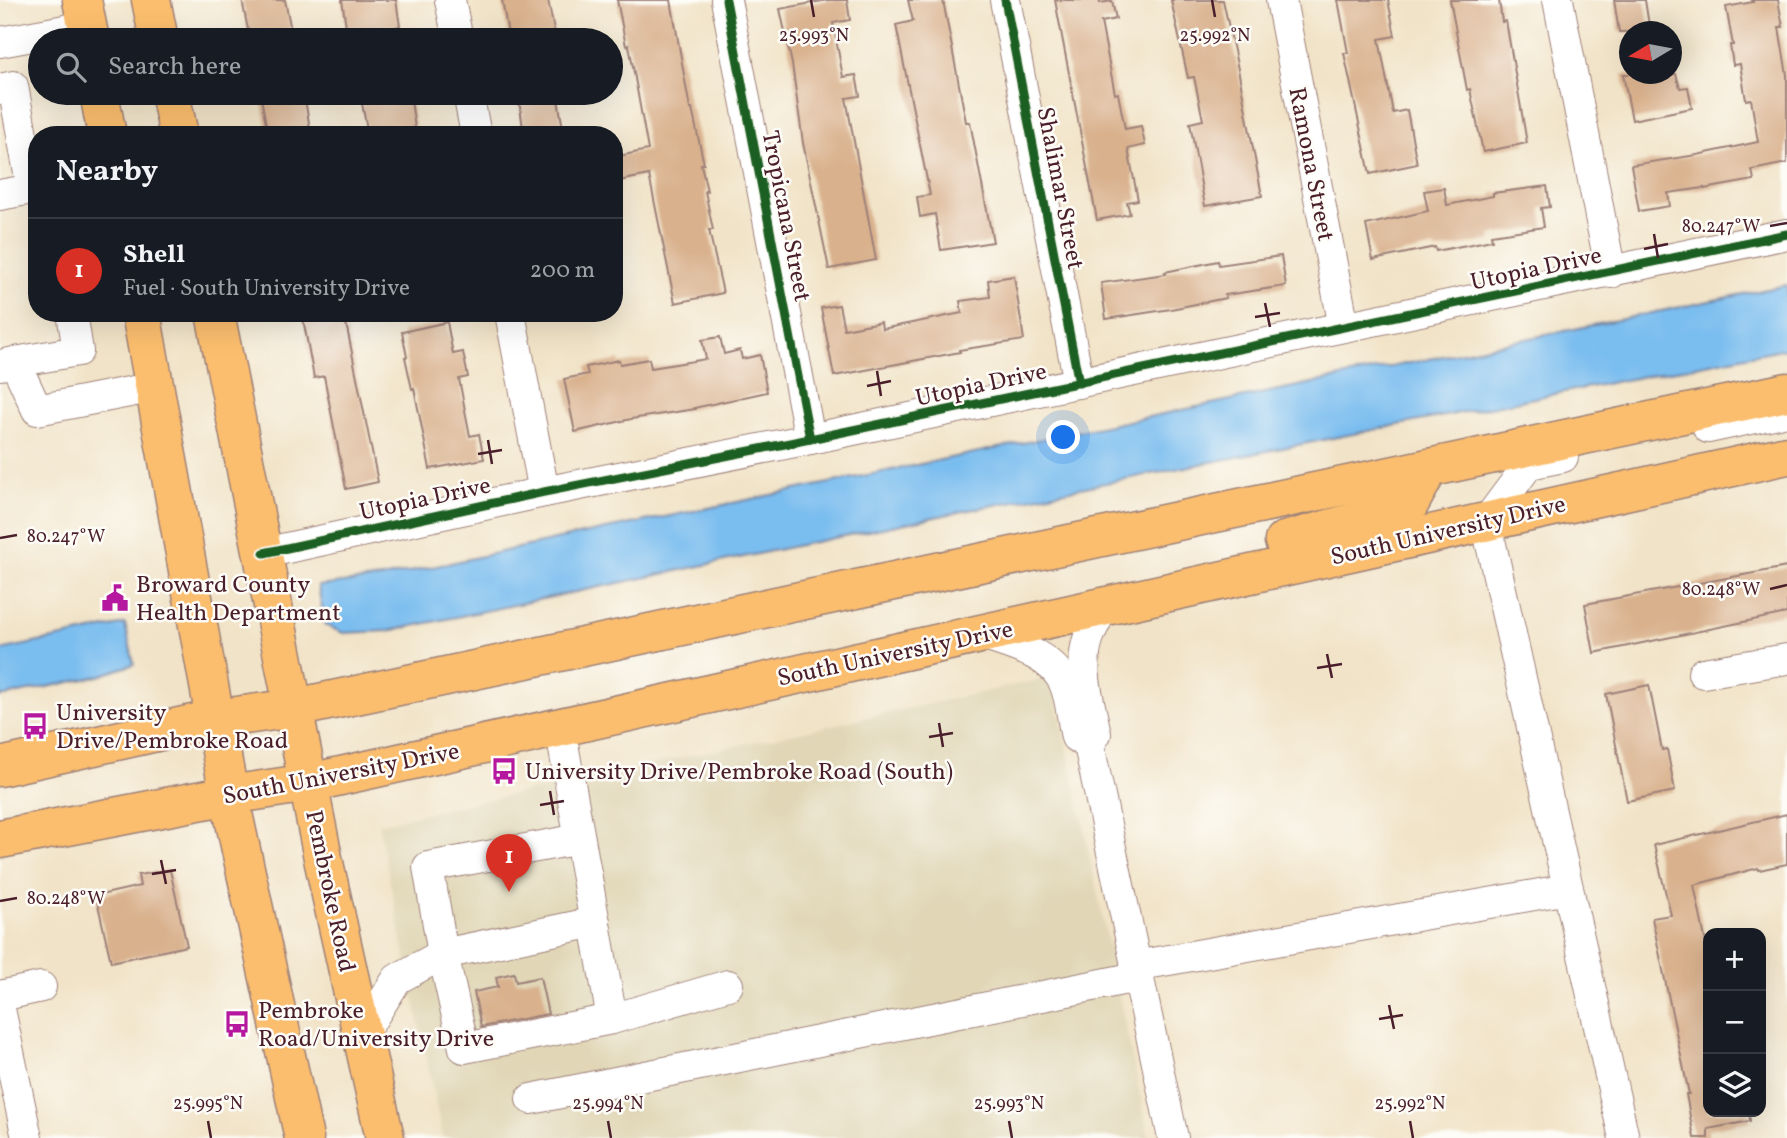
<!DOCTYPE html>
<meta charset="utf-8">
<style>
:root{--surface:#171b24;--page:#242831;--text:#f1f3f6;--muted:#9ea1a6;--line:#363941;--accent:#d93025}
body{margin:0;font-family:Vollkorn,serif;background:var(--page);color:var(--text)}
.controls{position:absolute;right:21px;bottom:21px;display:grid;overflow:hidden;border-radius:14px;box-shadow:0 7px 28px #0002}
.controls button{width:63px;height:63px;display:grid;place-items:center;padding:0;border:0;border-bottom:2px solid var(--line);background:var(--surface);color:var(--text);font:35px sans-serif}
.compass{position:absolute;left:1619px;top:21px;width:63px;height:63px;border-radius:50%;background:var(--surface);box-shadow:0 7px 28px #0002;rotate:260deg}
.you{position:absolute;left:1064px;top:438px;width:24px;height:24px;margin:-18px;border:5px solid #fff;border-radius:50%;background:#1a73e8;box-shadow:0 0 0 10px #1a73e833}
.badge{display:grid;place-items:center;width:46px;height:46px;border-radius:50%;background:var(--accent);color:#fff;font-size:23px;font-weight:700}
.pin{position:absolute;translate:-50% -58px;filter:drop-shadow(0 2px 4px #0008)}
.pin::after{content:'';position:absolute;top:37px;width:24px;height:21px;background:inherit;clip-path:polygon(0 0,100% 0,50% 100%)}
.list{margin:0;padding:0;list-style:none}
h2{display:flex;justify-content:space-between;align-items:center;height:91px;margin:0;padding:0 28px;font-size:30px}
h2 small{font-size:23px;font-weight:400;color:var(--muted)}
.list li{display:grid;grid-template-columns:46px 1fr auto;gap:21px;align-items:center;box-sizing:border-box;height:105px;padding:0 28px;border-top:2px solid var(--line)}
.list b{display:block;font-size:26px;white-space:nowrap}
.list p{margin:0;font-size:23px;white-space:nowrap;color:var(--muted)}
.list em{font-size:23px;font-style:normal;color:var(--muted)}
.icon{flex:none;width:38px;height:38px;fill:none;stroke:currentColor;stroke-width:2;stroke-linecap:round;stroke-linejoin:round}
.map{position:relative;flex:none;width:1787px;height:1138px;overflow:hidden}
.search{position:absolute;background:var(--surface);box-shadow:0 7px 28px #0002;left:28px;top:28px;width:595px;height:77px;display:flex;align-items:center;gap:18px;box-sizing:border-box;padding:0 24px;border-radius:38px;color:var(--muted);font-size:26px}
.panel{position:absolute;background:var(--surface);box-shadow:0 7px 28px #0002;left:28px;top:126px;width:595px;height:196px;border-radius:28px}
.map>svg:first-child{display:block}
.built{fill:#e1d7b7}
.water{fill:#7abdef;stroke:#626e8d;stroke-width:2}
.building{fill:#d9b18d}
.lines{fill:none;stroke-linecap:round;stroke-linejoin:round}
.minor-casing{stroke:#9e8179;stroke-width:32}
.major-casing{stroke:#9e8179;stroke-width:41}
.minor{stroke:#fff;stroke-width:30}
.major{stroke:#fbbe6e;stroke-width:38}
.cycleway-casing{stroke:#fdfcf7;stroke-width:13}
.cycleway{stroke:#1b5e20;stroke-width:9}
.ticks{fill:none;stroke:#4a1f2b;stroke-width:2.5}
.labels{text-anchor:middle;stroke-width:5;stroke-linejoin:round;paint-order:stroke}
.street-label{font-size:24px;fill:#4a1f2b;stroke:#fdfcf7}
.poi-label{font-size:24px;fill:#4a1f2b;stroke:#fdfcf7;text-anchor:start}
.ticks-label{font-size:18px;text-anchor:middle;fill:#4a1f2b;stroke:#fdfcf7;stroke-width:5;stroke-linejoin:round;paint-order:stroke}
</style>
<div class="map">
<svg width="1787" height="1138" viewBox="0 0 1787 1138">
<rect width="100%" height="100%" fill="#fdfcf7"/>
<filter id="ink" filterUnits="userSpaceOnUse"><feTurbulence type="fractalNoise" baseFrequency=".0143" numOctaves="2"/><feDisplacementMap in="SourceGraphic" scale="14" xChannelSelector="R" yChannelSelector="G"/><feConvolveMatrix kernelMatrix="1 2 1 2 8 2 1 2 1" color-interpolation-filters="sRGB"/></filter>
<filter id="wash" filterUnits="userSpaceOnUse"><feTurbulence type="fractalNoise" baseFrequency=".00686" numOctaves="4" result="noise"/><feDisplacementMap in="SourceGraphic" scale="28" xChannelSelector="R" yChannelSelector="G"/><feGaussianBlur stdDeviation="1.57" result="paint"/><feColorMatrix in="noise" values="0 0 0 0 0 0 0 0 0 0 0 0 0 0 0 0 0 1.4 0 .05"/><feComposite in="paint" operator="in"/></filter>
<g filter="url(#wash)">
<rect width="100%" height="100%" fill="#f1e3c7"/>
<polygon class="built" points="1052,677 1149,1138 443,1138 378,824"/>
<g class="water">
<polygon points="1787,285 1787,348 959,512 389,631 343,633 325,625 318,586 382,578 573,536"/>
<polygon points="125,624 134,664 99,676 0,697 0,650"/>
</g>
<g id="blocks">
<g class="building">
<polygon points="242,0 285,0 293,40 250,40"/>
<polygon points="342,0 396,0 400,26 396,27 399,40 348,40"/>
<polygon points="502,0 548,0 556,40 509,40"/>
<polygon points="617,0 671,0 690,109 692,109 704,164 701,164 707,191 705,191 713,230 709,230 723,293 675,303 649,175 614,182 614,157 648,150 629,45 626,46"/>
<polygon points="828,0 847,0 850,20 833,23 843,77 856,75 860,96 846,98 876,260 829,269 803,143 792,64 780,9"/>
<polygon points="908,0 943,0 966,122 970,122 993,242 941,250 935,214 920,217 917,197 930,195 896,25 913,21"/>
<polygon points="1055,0 1099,0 1100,3 1112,1 1116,19 1101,22 1115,94 1118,93 1125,129 1141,126 1145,145 1128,149 1138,200 1127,202 1130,214 1097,220"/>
<polygon points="1171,0 1223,0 1239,74 1262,196 1205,206 1190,123 1203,120 1194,77 1188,78"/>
<polygon points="1338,0 1388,0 1395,36 1379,39 1393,113 1407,110 1417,164 1370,174 1344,53 1348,53"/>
<polygon points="1450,0 1499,0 1502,22 1506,21 1527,143 1483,152 1470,89 1467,90"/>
<polygon points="1614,0 1645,0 1650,32 1619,32"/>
<polygon points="1752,0 1778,0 1783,27 1779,27 1787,75 1787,163 1752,170 1754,180 1704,189 1704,188 1668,193 1670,206 1639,211 1631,165 1697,155 1758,142 1751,99 1746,100 1740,64 1733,65 1730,45 1733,45 1726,7 1753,2"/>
<polygon points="1623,74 1676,74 1680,88 1688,87 1692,108 1632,120"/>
<polygon points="292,93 304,93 311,135 268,135 261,98"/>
<polygon points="360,93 410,93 416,135 368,135"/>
<polygon points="518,93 557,93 564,135 524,135"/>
<polygon points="1547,186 1550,207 1541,208 1544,227 1491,235 1492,240 1436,251 1435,247 1373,260 1366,225 1428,211 1424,191 1444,188 1447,205 1493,196 1493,193"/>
<polygon points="1281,256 1286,286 1225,295 1226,298 1171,309 1106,319 1101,283 1166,274 1165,272 1218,261 1219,265"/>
<polygon points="1014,276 1024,340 959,350 960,352 834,376 821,308 839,305 844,329 881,322 882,329 962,313 960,301 990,297 988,280"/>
<polygon points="302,313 344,313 378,482 346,489 324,376 314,378"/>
<polygon points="447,322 453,354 463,352 468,377 459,379 470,436 479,434 484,459 430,469 414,388 412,389 405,357 407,357 402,332"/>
<polygon points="720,337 724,354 740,350 742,359 760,355 767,392 694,408 695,409 631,419 575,432 564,379 588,374 586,367 619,360 620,364 649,359 651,368 706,359 702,340"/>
<polygon points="1787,567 1787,613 1594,653 1585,604"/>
<polygon points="1649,685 1662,750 1667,749 1675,791 1627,801 1606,694"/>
<polygon points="1787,814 1787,864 1759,870 1758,868 1694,885 1708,953 1708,1112 1749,1112 1750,1121 1708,1129 1708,1138 1694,1138 1686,1094 1689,1094 1652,918 1671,915 1654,845"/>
<polygon points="170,870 187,946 111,962 96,896 140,886 138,875"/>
<polygon points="514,973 516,982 540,977 548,1014 481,1027 474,992 498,987 496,977"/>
</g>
</g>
</g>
<g filter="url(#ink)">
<use href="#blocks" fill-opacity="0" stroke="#9e8179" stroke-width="2"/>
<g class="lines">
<defs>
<g id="minor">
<polyline points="450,0 458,40"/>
<polyline points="726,0 810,439"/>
<polyline points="1005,0 1079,383"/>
<polyline points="1281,0 1344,327"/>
<polyline points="1558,0 1611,273"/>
<polyline points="0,42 87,26"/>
<polyline points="0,89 13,86 32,189 0,195"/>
<polyline points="468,93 476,135"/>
<polyline points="510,313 544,492"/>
<polyline points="15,362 78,351 72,313"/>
<polyline points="0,365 15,362 37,410 155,387"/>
<polyline points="1708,428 1787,411"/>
<polyline points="1563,457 1529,464 1486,522 1624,1138"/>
<polyline points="264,553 544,492 810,439 1787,234"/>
<path d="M1104 607C1097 619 1089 632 1086 647 1080 675 1091 707 1096 734L1089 745 1173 1138"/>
<path d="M980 634C1009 645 1050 652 1064 683 1071 698 1072 720 1076 737L1089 745"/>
<polyline points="1703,673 1787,659"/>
<polyline points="560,727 612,1019 464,1048 443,954 428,867 580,839"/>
<polyline points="1135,966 1568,889"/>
<polyline points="0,996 41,987"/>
<polyline points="0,1009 27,1138"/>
<polyline points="612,1019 728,985"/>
<polyline points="362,1035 397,979 443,954 595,922"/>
<polyline points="531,1099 1137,977"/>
</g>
<g id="major">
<polyline points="82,0 90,40"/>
<polyline points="151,0 159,40"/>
<polyline points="99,93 107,135"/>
<polyline points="170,93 179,135"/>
<polyline points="141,313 229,795 304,1138"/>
<polyline points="215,313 324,863 385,1138"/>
<polyline points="1284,541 1407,508 1429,468"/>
<polyline points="0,767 215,719 295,708 1787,392"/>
<polyline points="0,839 229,795 309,783 1787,455"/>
</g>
</defs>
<use href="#minor" class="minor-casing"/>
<use href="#major" class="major-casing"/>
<use href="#minor" class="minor"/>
<use href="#major" class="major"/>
<defs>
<g id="cycleway">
<polyline points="726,0 810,439"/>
<polyline points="1005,0 1079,383"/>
<polyline points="264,553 544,492 810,439 1787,234"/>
</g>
</defs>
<use href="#cycleway" class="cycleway-casing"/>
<use href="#cycleway" class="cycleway"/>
</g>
</g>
<path class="ticks" d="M811 0 814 17M1212 0 1215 17M1770 226 1787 223M1654 234 1658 258M1644 249 1668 244M1265 303 1270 327M1255 317 1280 313M877 371 881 396M867 386 891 381M488 440 492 464M478 454 502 450M0 538 17 535M1770 589 1787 585M1327 654 1332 678M1317 668 1342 664M939 723 943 747M929 737 953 733M550 791 554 815M540 805 564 801M161 860 166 884M152 874 176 870M0 901 17 898M1389 1005 1394 1029M1379 1019 1403 1015M208 1121 211 1138M608 1121 611 1138M1009 1121 1012 1138M1410 1121 1413 1138"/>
<defs>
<symbol id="civic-bare" viewBox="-9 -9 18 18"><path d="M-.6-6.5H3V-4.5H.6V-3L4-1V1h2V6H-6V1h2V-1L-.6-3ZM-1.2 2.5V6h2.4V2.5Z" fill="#b5179e" stroke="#fdfcf7" stroke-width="2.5" paint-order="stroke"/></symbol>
<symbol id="bus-bare" viewBox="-9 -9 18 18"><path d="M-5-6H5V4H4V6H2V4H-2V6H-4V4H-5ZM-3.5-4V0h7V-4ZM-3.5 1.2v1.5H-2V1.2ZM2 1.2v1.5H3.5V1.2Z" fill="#b5179e" stroke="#fdfcf7" stroke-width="2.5" paint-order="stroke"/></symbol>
</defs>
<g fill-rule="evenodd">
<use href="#civic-bare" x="96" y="579" width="38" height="38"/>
<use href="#bus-bare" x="16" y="707" width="38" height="38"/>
<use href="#bus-bare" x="485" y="752" width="38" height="38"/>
<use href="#bus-bare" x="218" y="1005" width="38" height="38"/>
</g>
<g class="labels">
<g class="street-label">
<text transform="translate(1312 164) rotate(79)" y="8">Ramona Street</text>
<text transform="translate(1061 188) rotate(79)" y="8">Shalimar Street</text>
<text transform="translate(787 216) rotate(79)" y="8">Tropicana Street</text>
<text transform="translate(1536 268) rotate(-12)" y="8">Utopia Drive</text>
<text transform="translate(981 384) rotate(-12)" y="8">Utopia Drive</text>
<text transform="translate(425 498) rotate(-12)" y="8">Utopia Drive</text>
<text transform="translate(1448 530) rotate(-13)" y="8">South University Drive</text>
<text transform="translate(895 653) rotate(-12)" y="8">South University Drive</text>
<text transform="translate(341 773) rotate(-11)" y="8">South University Drive</text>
<text transform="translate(331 891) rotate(78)" y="8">Pembroke Road</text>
</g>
<g class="poi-label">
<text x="136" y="592">Broward County<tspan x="136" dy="28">Health Department</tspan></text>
<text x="56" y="720">University<tspan x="56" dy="28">Drive/Pembroke Road</tspan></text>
<text x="525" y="779">University Drive/Pembroke Road (South)</text>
<text x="258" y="1018">Pembroke<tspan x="258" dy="28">Road/University Drive</tspan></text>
</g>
</g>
<g class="ticks-label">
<text x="814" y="41">25.993°N</text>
<text x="1215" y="41">25.992°N</text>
<text x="1721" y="232">80.247°W</text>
<text x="66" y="542">80.247°W</text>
<text x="1721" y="595">80.248°W</text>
<text x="66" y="904">80.248°W</text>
<text x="208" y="1109">25.995°N</text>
<text x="608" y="1109">25.994°N</text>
<text x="1009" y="1109">25.993°N</text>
<text x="1410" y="1109">25.992°N</text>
</g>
</svg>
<div class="controls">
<button>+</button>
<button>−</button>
<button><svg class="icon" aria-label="layers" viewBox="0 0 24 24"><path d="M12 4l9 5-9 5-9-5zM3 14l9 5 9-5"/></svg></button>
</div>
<svg class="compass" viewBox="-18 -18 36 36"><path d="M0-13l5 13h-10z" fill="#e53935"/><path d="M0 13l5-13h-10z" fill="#9ea1a6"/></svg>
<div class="you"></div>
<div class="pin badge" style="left:509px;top:892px">1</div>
<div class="search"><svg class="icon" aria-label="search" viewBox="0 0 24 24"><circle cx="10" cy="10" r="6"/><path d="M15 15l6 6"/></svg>Search here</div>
<section class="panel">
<h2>Nearby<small></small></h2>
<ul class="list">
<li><span class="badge">1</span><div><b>Shell</b><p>Fuel · South University Drive</p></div><em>200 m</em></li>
</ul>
</section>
</div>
